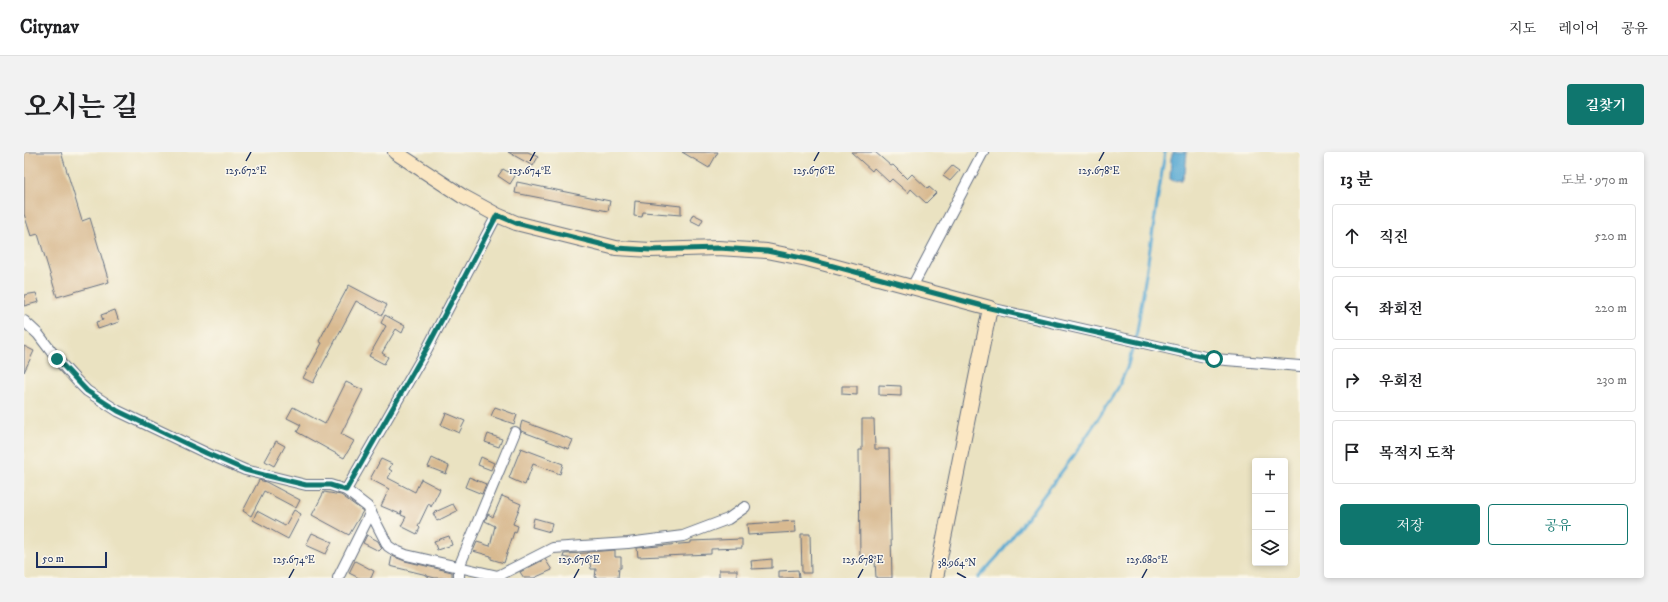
<!DOCTYPE html>
<html lang="ko">
<meta charset="utf-8">
<style>
:root{--surface:#fff;--page:#f2f2f2;--text:#202124;--muted:#757577;--line:#e0e0e0;--accent:#0f766e}
body{margin:0;font-family:"IM FELL DW Pica","Noto Serif KR",serif;background:var(--page);color:var(--text)}
.controls{position:absolute;right:12px;bottom:12px;display:grid;overflow:hidden;border-radius:4px;box-shadow:0 2px 6px #0003}
.controls button{width:36px;height:36px;display:grid;place-items:center;padding:0;border:0;border-bottom:1px solid var(--line);background:var(--surface);color:var(--text);font:20px sans-serif}
.scale{position:absolute;left:12px;bottom:10px;width:71px;box-sizing:border-box;padding-left:4px;border:2px solid #1b2f5e;border-top:0;font-size:11px;line-height:14px;white-space:nowrap;color:#1b2f5e;-webkit-text-stroke:3px #fbf7ec;paint-order:stroke}
.stop{position:absolute;width:12px;height:12px;margin:-9px;border:3px solid #0f766e;border-radius:50%;background:#fff}
.stop.end{background:#0f766e;border-color:#fff;box-shadow:0 1px 4px #0008}
.list{margin:0;padding:0;list-style:none}
h2{display:flex;justify-content:space-between;align-items:center;height:52px;margin:0;padding:0 16px;font-size:17px}
h2 small{font-size:13px;font-weight:400;color:var(--muted)}
.list li{display:grid;grid-template-columns:26px 1fr auto;gap:12px;align-items:center;box-sizing:border-box;height:64px;margin:0 8px 8px;padding:0 8px;border:1px solid var(--line);border-radius:4px}
.list b{display:block;font-size:15px;white-space:nowrap}
.list em{font-size:13px;font-style:normal;color:var(--muted)}
.actions{display:flex;gap:8px;padding:12px 16px}
.actions a{flex:1;padding:9px 0;border:1px solid var(--accent);border-radius:4px;text-align:center;font-size:14px;color:var(--accent)}
.actions .main{background:var(--accent);color:#fff}
.icon{flex:none;width:22px;height:22px;fill:none;stroke:currentColor;stroke-width:2;stroke-linecap:round;stroke-linejoin:round}
.map{position:relative;flex:none;width:1276px;height:426px;overflow:hidden;border-radius:4px}
header{display:flex;align-items:center;gap:24px;box-sizing:border-box;height:56px;padding:0 20px;background:var(--surface);border-bottom:1px solid var(--line)}
header strong{font-size:19px}
nav{display:flex;gap:22px;margin-inline-start:auto;font-size:14px}
.intro{display:flex;align-items:center;justify-content:space-between;box-sizing:border-box;height:96px;padding:0 24px}
h1{margin:0;font-size:28px}
.button{padding:10px 18px;border-radius:4px;background:var(--accent);color:#fff;font-size:14px;font-weight:700}
main{display:flex;gap:24px;padding:0 24px}
aside{flex:1;background:var(--surface);border-radius:4px;box-shadow:0 2px 6px #0003}
.map>svg:first-child{display:block}
.water{fill:#57a8d2;stroke:#396c98}
.lines{fill:none;stroke-linecap:round;stroke-linejoin:round}
.stream{stroke:#57a8d2;stroke-width:3}
.building{fill:#d8b990}
.minor-casing{stroke:#636e81;stroke-width:12}
.secondary-casing{stroke:#636e81;stroke-width:16}
.minor{stroke:#fff;stroke-width:10}
.secondary{stroke:#fbe7c3;stroke-width:14}
.route{stroke:#0f766e;stroke-width:5}
.ticks{fill:none;stroke:#1b2f5e;stroke-width:1.5}
.ticks-label{font-size:10px;text-anchor:middle;fill:#1b2f5e;stroke:#fbf7ec;stroke-width:3;stroke-linejoin:round;paint-order:stroke}
</style>
<header>
<strong>Citynav</strong>
<nav><a>지도</a><a>레이어</a><a>공유</a></nav>
</header>
<div class="intro"><h1>오시는 길</h1><a class="button">길찾기</a></div>
<main>
<div class="map">
<svg width="1276" height="426" viewBox="0 0 1276 426">
<rect width="100%" height="100%" fill="#fbf7ec"/>
<filter id="ink" filterUnits="userSpaceOnUse"><feTurbulence type="fractalNoise" baseFrequency=".025" numOctaves="2"/><feDisplacementMap in="SourceGraphic" scale="8" xChannelSelector="R" yChannelSelector="G"/><feConvolveMatrix kernelMatrix="1 2 1 2 8 2 1 2 1" color-interpolation-filters="sRGB"/></filter>
<filter id="wash" filterUnits="userSpaceOnUse"><feTurbulence type="fractalNoise" baseFrequency=".012" numOctaves="4" result="noise"/><feDisplacementMap in="SourceGraphic" scale="16" xChannelSelector="R" yChannelSelector="G"/><feGaussianBlur stdDeviation="0.9" result="paint"/><feColorMatrix in="noise" values="0 0 0 0 0 0 0 0 0 0 0 0 0 0 0 0 0 1.4 0 .05"/><feComposite in="paint" operator="in"/></filter>
<g filter="url(#wash)">
<rect width="100%" height="100%" fill="#eae2c1"/>
<polygon class="water" points="1149,0 1163,0 1161,21 1158,28 1150,29 1146,27 1147,6"/>
<g class="lines">
<polyline class="stream" points="954,426 974,404 1051,302 1094,236 1103,216 1113,180 1141,0"/>
</g>
<g id="blocks">
<g class="building">
<polygon points="0,0 37,0 58,69 66,66 85,130 33,145 14,82 7,84 0,62"/>
<polygon points="484,0 504,0 514,5 509,14"/>
<polygon points="658,0 694,0 685,16"/>
<polygon points="827,0 851,0 867,14 869,13 883,27 888,22 904,37 905,35 912,41 902,51 887,37 884,41 868,27 865,30 850,16 848,19"/>
<polygon points="929,13 936,18 926,29 919,24"/>
<polygon points="479,17 491,24 486,32 474,24"/>
<polygon points="493,30 586,49 584,59 491,41"/>
<polygon points="611,49 657,54 657,63 619,60 618,65 610,64"/>
<polygon points="669,62 679,67 676,73 666,68"/>
<polygon points="325,133 363,153 358,163 332,149 289,231 279,226 298,191 295,189"/>
<polygon points="12,141 15,150 0,154 0,143"/>
<polygon points="91,158 95,170 74,177 72,170 79,168 77,163"/>
<polygon points="361,163 381,174 378,181 372,177 358,201 364,205 360,212 345,204 362,174 357,171"/>
<polygon points="0,194 10,199 0,220"/>
<polygon points="322,230 339,238 317,282 330,289 320,306 273,280 277,273 263,266 269,255 301,272"/>
<polygon points="855,233 877,234 877,244 855,243"/>
<polygon points="818,234 833,234 833,243 818,242"/>
<polygon points="471,255 493,263 490,272 467,264"/>
<polygon points="422,261 441,269 435,281 417,273"/>
<polygon points="838,267 850,267 851,297 865,297 868,426 852,426 851,409 836,409 835,298 838,298"/>
<polygon points="498,269 549,288 545,297 497,279 496,276"/>
<polygon points="464,282 478,287 475,295 461,290"/>
<polygon points="252,289 261,294 250,314 241,309"/>
<polygon points="497,296 539,312 536,322 509,312 501,333 485,326"/>
<polygon points="457,305 470,311 467,318 454,313"/>
<polygon points="408,306 425,314 422,322 404,315"/>
<polygon points="357,307 368,312 365,317 368,319 364,326 391,340 397,327 416,337 407,355 405,351 394,374 396,376 393,382 377,374 382,365 377,363 378,359 376,362 357,354 365,337 346,327"/>
<polygon points="445,325 462,332 458,342 441,335"/>
<polygon points="235,328 242,330 276,348 272,356 240,339 227,364 219,359"/>
<polygon points="300,340 317,343 339,359 325,383 288,363"/>
<polygon points="478,344 497,352 489,372 494,374 492,381 490,380 480,411 467,407 467,404 449,399 453,390 466,394 471,374 461,369 464,362 469,365"/>
<polygon points="429,352 433,359 413,369 409,361"/>
<polygon points="270,358 277,362 264,387 229,368 233,359 261,374"/>
<polygon points="510,366 528,371 526,380 508,375"/>
<polygon points="771,369 772,380 724,383 723,372"/>
<polygon points="288,381 308,390 302,402 282,393"/>
<polygon points="777,382 786,382 787,421 778,421"/>
<polygon points="343,383 354,389 358,396 355,399 339,391"/>
<polygon points="425,384 428,393 413,398 410,389"/>
<polygon points="718,387 718,396 687,397 687,402 614,405 613,396 667,391 667,389"/>
<polygon points="591,398 591,405 597,405 597,416 595,416 594,426 571,426 572,417 567,417 566,411 539,405 540,402 564,401 564,400"/>
<polygon points="368,404 381,409 428,420 428,426 411,426 403,424 403,423 366,414"/>
<polygon points="521,407 528,418 510,426 500,426 496,420"/>
<polygon points="748,407 748,416 728,417 727,409"/>
<polygon points="331,409 350,419 347,426 335,426 325,421"/>
<rect x="695" y="418" width="18" height="8"/>
<polygon points="774,418 775,426 755,426 755,419"/>
</g>
</g>
</g>
<g filter="url(#ink)">
<use href="#blocks" fill-opacity="0" stroke="#636e81" stroke-width="1"/>
<g class="lines">
<defs>
<g id="minor">
<polyline points="888,135 959,0"/>
<polyline points="966,156 1190,207 1276,214"/>
<polyline points="0,169 14,182 33,207 53,229 63,239 94,259 182,301 221,318 282,333 306,333 322,338 344,355 364,394 370,398 382,403 474,424 529,396 604,391 659,384 704,367 721,355"/>
<polyline points="322,338 403,197 473,63"/>
<polyline points="314,426 347,360"/>
<polyline points="435,426 435,415 491,280"/>
</g>
<polyline id="secondary" points="371,0 438,44 473,63 492,71 592,96 627,98 694,96 743,99 783,107 966,156 912,426"/>
</defs>
<use href="#minor" class="minor-casing"/>
<use href="#secondary" class="secondary-casing"/>
<use href="#minor" class="minor"/>
<use href="#secondary" class="secondary"/>
</g>
</g>
<g class="lines" filter="url(#ink)">
<polyline class="route" points="33,207 63,239 94,259 182,301 221,318 240,323 282,333 306,333 322,338 403,196 473,63 492,71 592,96 627,98 694,96 743,99 783,107 966,156 1033,172 1190,207"/>
</g>
<path class="ticks" d="M222 9 227 0M506 9 511 0M790 9 795 0M1075 9 1080 0M933 421 942 426M265 426 270 417M550 426 555 417M834 426 839 417M1118 426 1123 417"/>
<g class="ticks-label">
<text x="222" y="22">125.672°E</text>
<text x="506" y="22">125.674°E</text>
<text x="790" y="22">125.676°E</text>
<text x="1075" y="22">125.678°E</text>
<text x="270" y="411">125.674°E</text>
<text x="555" y="411">125.676°E</text>
<text x="839" y="411">125.678°E</text>
<text x="1123" y="411">125.680°E</text>
<text x="933" y="414">38.964°N</text>
</g>
</svg>
<div class="controls">
<button>+</button>
<button>−</button>
<button><svg class="icon" aria-label="layers" viewBox="0 0 24 24"><path d="M12 4l9 5-9 5-9-5zM3 14l9 5 9-5"/></svg></button>
</div>
<div class="scale">50 m</div>
<div class="stop" style="left:1190px;top:207px"></div>
<div class="stop end" style="left:33px;top:207px"></div>
</div>
<aside>
<h2>13 분<small>도보 · 970 m</small></h2>
<ul class="list">
<li><svg class="icon" aria-label="ahead" viewBox="0 0 24 24"><path d="M12 20V5M6 11l6-6 6 6"/></svg><div><b>직진</b></div><em>520 m</em></li>
<li><svg class="icon" aria-label="left" viewBox="0 0 24 24"><path d="M17 20v-9H6M10 6l-5 5 5 5"/></svg><div><b>좌회전</b></div><em>220 m</em></li>
<li><svg class="icon" aria-label="right" viewBox="0 0 24 24"><path d="M7 20v-9h11M14 6l5 5-5 5"/></svg><div><b>우회전</b></div><em>230 m</em></li>
<li><svg class="icon" aria-label="arrive" viewBox="0 0 24 24"><path d="M6 21V4h12l-3 4 3 4H6"/></svg><div><b>목적지 도착</b></div></li>
</ul>
<div class="actions"><a class="main">저장</a><a>공유</a></div>
</aside>
</main>
